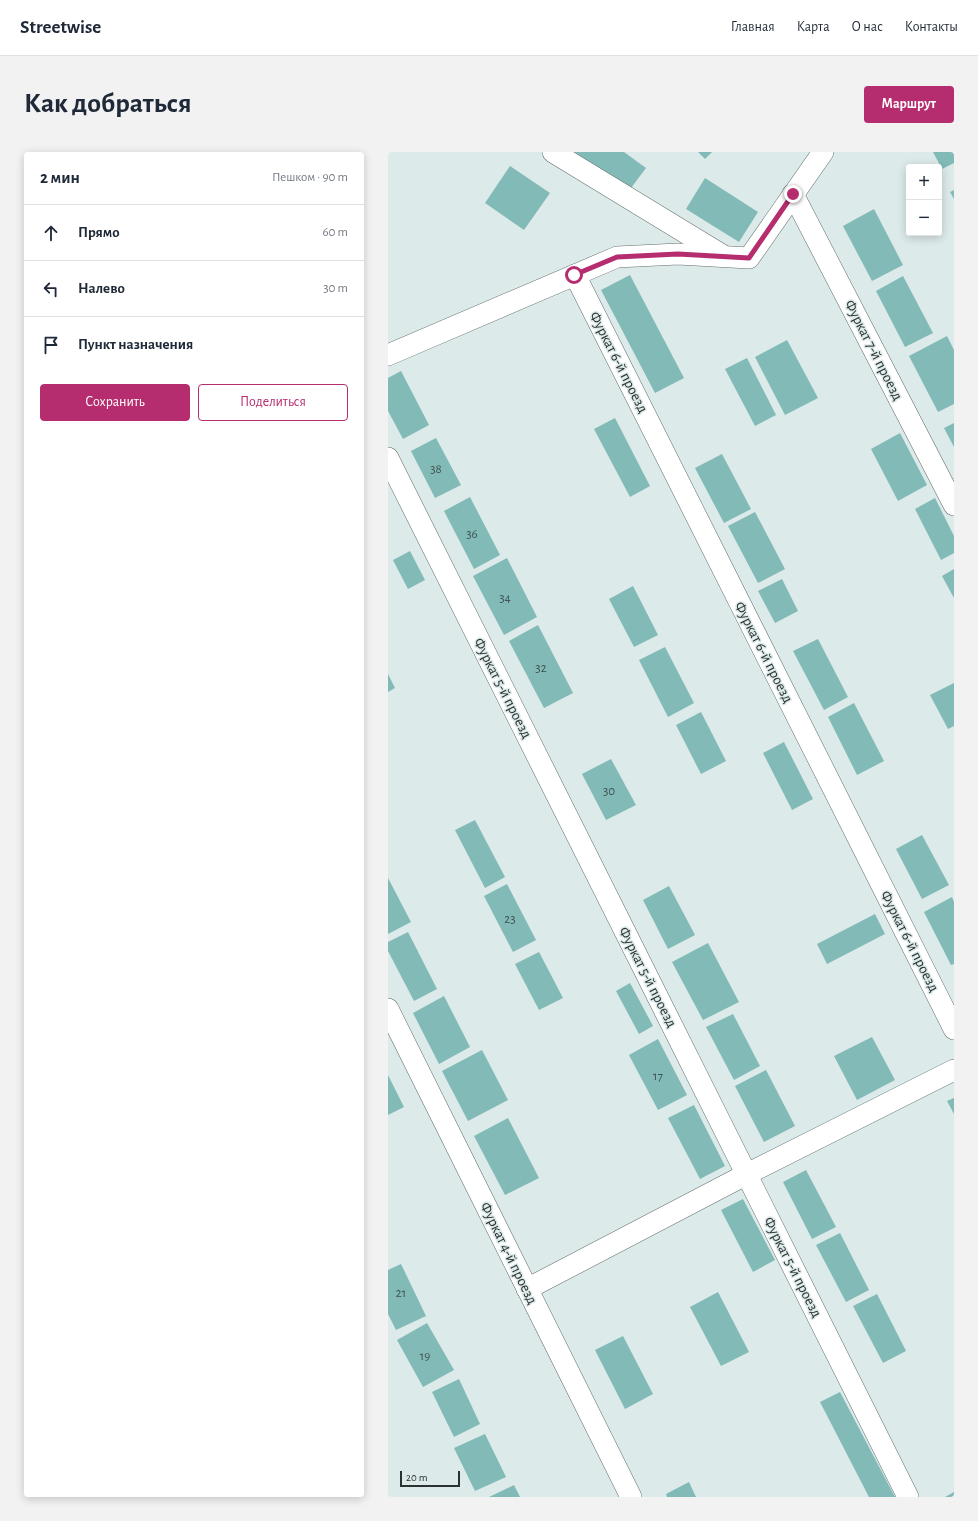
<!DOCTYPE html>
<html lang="ru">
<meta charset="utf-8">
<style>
:root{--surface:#fff;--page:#f2f2f3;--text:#1f2937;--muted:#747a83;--line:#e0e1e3;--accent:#b52d6e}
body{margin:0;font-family:"Alegreya Sans",sans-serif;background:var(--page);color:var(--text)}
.controls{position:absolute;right:12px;top:12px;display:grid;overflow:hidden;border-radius:4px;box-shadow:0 2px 10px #0003}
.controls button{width:36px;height:36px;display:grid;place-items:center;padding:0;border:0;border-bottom:1px solid var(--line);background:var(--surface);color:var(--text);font:20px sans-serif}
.scale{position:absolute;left:12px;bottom:10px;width:60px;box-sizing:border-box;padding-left:4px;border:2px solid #2b3130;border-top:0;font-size:11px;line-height:14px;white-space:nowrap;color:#2b3130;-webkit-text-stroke:3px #dceae9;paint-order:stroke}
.stop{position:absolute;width:12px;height:12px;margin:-9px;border:3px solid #b52d6e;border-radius:50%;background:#fff}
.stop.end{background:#b52d6e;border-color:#fff;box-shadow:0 1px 4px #0008}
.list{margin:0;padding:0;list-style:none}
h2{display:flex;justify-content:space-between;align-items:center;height:52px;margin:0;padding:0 16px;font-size:17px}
h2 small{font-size:13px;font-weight:400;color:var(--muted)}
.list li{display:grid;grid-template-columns:26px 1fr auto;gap:12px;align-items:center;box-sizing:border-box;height:56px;padding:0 16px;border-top:1px solid var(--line)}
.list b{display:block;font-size:15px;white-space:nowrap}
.list em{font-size:13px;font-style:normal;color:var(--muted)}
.actions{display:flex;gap:8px;padding:12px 16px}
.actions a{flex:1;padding:9px 0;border:1px solid var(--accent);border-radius:4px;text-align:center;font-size:14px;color:var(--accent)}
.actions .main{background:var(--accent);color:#fff}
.icon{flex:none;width:22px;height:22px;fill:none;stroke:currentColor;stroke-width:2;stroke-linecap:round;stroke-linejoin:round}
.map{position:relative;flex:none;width:566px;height:1345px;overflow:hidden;border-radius:4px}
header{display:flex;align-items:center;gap:24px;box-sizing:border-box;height:56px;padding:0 20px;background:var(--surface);border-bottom:1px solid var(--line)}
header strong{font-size:19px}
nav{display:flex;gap:22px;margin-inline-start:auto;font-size:14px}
.intro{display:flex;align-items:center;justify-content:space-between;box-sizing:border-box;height:96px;padding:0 24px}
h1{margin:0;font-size:28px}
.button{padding:10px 18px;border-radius:4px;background:var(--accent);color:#fff;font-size:14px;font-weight:700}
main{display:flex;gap:24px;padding:0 24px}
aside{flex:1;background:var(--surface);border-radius:4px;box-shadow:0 2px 10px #0003}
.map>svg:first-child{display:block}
.building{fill:#81bab7}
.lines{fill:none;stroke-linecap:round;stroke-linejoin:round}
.minor-casing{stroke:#636f6e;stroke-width:22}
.minor{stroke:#fff;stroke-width:21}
.route{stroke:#b52d6e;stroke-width:5}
.labels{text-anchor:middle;stroke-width:3;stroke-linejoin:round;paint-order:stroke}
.number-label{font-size:13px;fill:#405352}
.street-label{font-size:15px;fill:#2b3130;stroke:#dceae9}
</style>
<header>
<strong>Streetwise</strong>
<nav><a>Главная</a><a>Карта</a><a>О нас</a><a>Контакты</a></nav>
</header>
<div class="intro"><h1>Как добраться</h1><a class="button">Маршрут</a></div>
<main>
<aside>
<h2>2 мин<small>Пешком · 90 m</small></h2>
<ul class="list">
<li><svg class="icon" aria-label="ahead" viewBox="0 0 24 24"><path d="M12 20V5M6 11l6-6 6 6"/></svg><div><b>Прямо</b></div><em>60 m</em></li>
<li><svg class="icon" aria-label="left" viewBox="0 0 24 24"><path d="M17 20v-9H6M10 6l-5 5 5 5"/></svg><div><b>Налево</b></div><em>30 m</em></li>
<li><svg class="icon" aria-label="arrive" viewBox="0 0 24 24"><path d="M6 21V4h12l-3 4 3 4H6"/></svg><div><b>Пункт назначения</b></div></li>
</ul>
<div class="actions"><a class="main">Сохранить</a><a>Поделиться</a></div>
</aside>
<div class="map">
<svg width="566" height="1345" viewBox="0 0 566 1345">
<rect width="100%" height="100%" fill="#dceae9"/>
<g class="building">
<polygon points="186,0 236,0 258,16 240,40"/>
<polygon points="310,0 324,0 317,7"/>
<polygon points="545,0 566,0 566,11 554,17"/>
<polygon points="122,14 162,41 136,78 97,51"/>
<polygon points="317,26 370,60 351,90 298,57"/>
<polygon points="566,38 566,47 562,40"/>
<polygon points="486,57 515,113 484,129 455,74"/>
<polygon points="242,123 296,226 267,241 213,138"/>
<polygon points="515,124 545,181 517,195 488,139"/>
<polygon points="559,184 566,198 566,252 550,260 521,204"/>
<polygon points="399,188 430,246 397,263 367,205"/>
<polygon points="359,206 388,263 367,274 337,217"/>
<polygon points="13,219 41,273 15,287 0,259 0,226"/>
<polygon points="227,266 262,334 242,345 206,277"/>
<polygon points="566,271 566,295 556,276"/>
<polygon points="512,281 539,333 510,349 483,297"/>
<polygon points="48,286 73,333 47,346 23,299"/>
<polygon points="334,302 363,357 336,371 307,316"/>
<polygon points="82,345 112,403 86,417 56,359"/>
<polygon points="547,346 566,384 566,401 553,408 527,357"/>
<polygon points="367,360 397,417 370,431 340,374"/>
<polygon points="22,399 37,428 20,437 5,408"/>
<polygon points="119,406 149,465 116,483 85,424"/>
<polygon points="566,417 566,446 554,424"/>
<polygon points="394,427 410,459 387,471 370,439"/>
<polygon points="245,434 270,483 246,495 221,447"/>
<polygon points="150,473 185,541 156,556 121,489"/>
<polygon points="430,487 460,545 436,558 405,499"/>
<polygon points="277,495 306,551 280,565 251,508"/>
<polygon points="0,522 7,536 0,540"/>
<polygon points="566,531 566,574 560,577 542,543"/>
<polygon points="466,551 496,609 469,623 440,565"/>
<polygon points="313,560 338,609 313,622 288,573"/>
<polygon points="396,590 425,647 404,658 375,601"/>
<polygon points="223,607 248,653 218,668 194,622"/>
<polygon points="87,668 117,725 97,736 67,678"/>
<polygon points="534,683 561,733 534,747 508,697"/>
<polygon points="0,726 23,770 0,782"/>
<polygon points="119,732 148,788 125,800 96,744"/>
<polygon points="281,734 307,783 280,797 255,748"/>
<polygon points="564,745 566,750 566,812 563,813 536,760"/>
<polygon points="487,762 497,782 439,812 429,792"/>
<polygon points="20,780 49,837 26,849 0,799 0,790"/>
<polygon points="320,791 351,850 315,868 284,810"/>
<polygon points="151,800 175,846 151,858 127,812"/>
<polygon points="242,831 265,874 251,882 228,839"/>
<polygon points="56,844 82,895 51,912 25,861"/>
<polygon points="345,862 372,914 346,928 318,875"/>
<polygon points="484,885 507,928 469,948 446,904"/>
<polygon points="270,887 299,943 270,958 241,903"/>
<polygon points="94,898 120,948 80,969 54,919"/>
<polygon points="378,918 407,974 376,990 347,934"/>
<polygon points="0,923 16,955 0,963"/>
<polygon points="566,946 566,962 559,949"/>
<polygon points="306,953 337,1014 312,1027 280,966"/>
<polygon points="120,966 151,1026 117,1043 86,984"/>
<polygon points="418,1018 448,1075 424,1087 395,1030"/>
<polygon points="355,1047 387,1108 365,1120 333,1058"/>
<polygon points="452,1081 481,1138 458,1150 428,1093"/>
<polygon points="13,1112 38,1164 8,1178 0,1162 0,1118"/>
<polygon points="330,1140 361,1200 333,1214 302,1155"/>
<polygon points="489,1142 518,1199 495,1211 465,1154"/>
<polygon points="39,1171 66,1218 35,1235 9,1188"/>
<polygon points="235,1184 265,1242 237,1257 207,1198"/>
<polygon points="71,1227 92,1272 66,1285 44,1240"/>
<polygon points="452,1240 507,1345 481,1345 432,1250"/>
<polygon points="97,1282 118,1325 87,1339 66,1296"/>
<polygon points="301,1330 308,1345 279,1345 278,1342"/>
<polygon points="126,1333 132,1345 101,1345"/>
<polygon points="566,1340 566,1345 557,1345"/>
</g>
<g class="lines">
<defs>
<g id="minor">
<polyline points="165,0 334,103"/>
<polyline points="405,42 566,353"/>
<polyline points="187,123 566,877"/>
<polyline points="0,203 229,105 290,102 361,106 435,0"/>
<polyline points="0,306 520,1345"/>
<polyline points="0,857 243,1345"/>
<polyline points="139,1137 359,1022 566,918"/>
</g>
</defs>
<use href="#minor" class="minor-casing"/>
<use href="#minor" class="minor"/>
</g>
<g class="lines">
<polyline class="route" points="186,123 229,105 290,102 361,106 405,42"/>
</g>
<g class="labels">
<g class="number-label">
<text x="48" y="321">38</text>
<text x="84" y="386">36</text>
<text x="117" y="450">34</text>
<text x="153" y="520">32</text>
<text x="221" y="643">30</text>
<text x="122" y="771">23</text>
<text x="270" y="928">17</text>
<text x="13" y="1145">21</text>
<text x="37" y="1208">19</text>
</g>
<g class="street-label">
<text transform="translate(486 198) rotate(63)" y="5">Фуркат 7-й проезд</text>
<text transform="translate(231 210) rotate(63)" y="5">Фуркат 6-й проезд</text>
<text transform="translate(376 500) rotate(63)" y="5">Фуркат 6-й проезд</text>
<text transform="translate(115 536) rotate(63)" y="5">Фуркат 5-й проезд</text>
<text transform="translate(522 789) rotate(63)" y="5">Фуркат 6-й проезд</text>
<text transform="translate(260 825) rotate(63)" y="5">Фуркат 5-й проезд</text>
<text transform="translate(121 1101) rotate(64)" y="5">Фуркат 4-й проезд</text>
<text transform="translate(405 1115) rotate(63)" y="5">Фуркат 5-й проезд</text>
</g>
</g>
</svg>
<div class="controls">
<button>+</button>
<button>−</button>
</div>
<div class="scale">20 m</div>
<div class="stop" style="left:186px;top:123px"></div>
<div class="stop end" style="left:405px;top:42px"></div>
</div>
</main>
